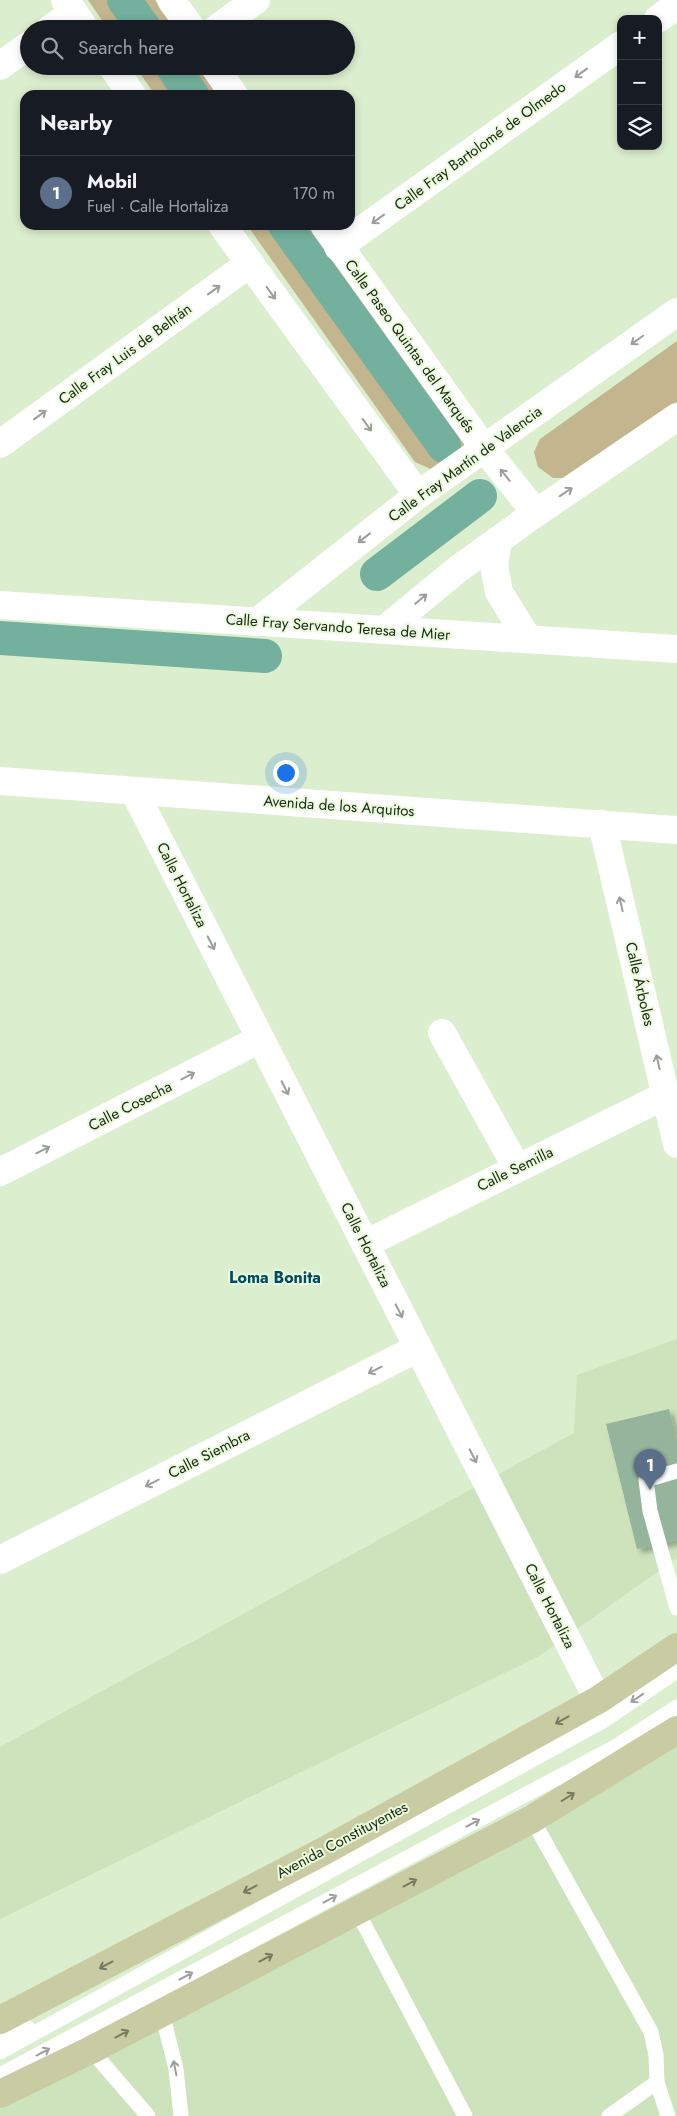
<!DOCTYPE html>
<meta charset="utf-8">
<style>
:root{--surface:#171b24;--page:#242831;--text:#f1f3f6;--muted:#9ea1a6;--line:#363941;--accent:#0975a0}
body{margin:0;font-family:Jost,sans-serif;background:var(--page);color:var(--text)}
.controls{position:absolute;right:15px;top:15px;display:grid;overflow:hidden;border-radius:10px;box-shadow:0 2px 8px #0003}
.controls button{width:45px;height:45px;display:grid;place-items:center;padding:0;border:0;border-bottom:1px solid var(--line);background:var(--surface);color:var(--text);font:25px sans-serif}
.you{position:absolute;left:285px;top:772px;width:18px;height:18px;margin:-12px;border:4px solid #fff;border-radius:50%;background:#1a73e8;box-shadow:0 0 0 8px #1a73e833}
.badge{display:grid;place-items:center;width:32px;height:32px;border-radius:50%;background:var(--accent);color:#fff;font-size:16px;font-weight:700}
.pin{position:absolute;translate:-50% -41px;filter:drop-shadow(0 1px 2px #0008)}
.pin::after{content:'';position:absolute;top:26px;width:18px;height:15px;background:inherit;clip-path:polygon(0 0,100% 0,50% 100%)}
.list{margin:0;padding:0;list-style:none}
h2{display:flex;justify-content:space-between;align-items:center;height:65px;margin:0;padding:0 20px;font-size:21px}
h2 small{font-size:16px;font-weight:400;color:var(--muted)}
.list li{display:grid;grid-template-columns:32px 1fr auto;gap:15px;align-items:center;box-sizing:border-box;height:75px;padding:0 20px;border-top:1px solid var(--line)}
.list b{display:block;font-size:19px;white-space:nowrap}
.list p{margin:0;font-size:16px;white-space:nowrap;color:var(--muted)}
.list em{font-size:16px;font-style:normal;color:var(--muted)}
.icon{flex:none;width:28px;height:28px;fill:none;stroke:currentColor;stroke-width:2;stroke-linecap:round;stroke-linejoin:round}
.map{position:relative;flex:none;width:677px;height:2116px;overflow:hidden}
.search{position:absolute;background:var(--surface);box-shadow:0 2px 8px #0003;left:20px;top:20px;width:335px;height:55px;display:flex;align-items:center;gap:12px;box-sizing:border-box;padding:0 18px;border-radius:28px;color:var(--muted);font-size:19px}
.panel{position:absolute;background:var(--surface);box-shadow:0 2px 8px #0003;left:20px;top:90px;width:335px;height:140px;border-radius:15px}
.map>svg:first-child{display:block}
.built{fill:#cce3bc}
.green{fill:#c3b58e}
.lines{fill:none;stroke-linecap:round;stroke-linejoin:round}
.canal{stroke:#73b09d;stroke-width:34}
.building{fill:#94b49c;filter:url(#shadow)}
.service{stroke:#fff;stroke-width:15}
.minor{stroke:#fff;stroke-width:28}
.tertiary{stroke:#fff;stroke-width:28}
.primary{stroke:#c9cba2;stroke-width:28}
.oneway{stroke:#9b9e99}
.oneway2{stroke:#757a5f}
.labels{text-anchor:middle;stroke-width:4;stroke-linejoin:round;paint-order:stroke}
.street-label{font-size:15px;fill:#21281c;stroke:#e8fcda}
.neighbourhood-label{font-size:16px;font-weight:bold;fill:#004a67;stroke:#e8fcda}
</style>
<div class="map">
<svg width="677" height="2116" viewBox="0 0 677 2116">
<defs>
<filter id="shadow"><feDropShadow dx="4.5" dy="4.5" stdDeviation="2.5" flood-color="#0004"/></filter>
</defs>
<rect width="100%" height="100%" fill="#dbeecd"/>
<g class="built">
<polygon points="677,1339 677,1558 539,1656 0,1919 0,1747 574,1433 577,1375"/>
<polygon points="677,1730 677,2116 0,2116 0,2094"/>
</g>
<g class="green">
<polygon points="88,0 155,0 175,29 108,29"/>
<polygon points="135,66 202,66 222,95 155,95"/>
<polygon points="247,225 315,225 462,430 468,451 437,472 415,462"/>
<polygon points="677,341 677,402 570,478 553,478 538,467 534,452 540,439"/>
</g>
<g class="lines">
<g class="canal">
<polyline points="124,0 145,29"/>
<polyline points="172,66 192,95"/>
<polyline points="285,225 444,446"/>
<polyline points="377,574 480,496"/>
<polyline points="0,638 265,656"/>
</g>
</g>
<polygon class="building" points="669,1409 677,1439 677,1540 637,1549 606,1424"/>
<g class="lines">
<g class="service">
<polyline points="677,1471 646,1480 650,1511 677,1608"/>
<polyline points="532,1819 651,2032 656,2055 657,2082 609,2116"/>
<polyline points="357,1911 465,2116"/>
<polyline points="162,2013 176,2069 181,2116"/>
<polyline points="0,2038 28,2028"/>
<polyline points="91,2050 148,2116"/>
<polyline points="0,2052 603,1721 677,1671"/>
<polyline points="0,2075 615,1747 677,1707"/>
<polyline points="657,2082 668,2116"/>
</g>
<g class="minor">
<polyline points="658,19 677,5"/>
<polyline points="50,29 74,12"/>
<polyline points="216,29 256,0"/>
<polyline points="0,66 29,45"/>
<polyline points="338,247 621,45"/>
<polyline points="0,444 249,264"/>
<polyline points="498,540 494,566 499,592 528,639"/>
<polyline points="0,781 677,830"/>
<polyline points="134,791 598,1700"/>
<polyline points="602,824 677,1144"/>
<polyline points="442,1033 517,1168"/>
<polyline points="0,1172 260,1039"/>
<polyline points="365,1244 666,1095"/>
<polyline points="0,1560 418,1348"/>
</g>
<g class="tertiary">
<polyline points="65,0 85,29"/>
<polyline points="171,0 192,29"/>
<polyline points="112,66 132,95"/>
<polyline points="214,66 234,95"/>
<polyline points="222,225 418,495"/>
<polyline points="324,225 484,448 536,513"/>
<polyline points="0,605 677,649"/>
<polyline points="257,622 418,495 677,312"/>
<polyline points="384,630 458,569 536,513 677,417"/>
</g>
<g class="primary">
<polyline points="0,2020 324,1851 598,1700 677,1647"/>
<polyline points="0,2094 91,2050 532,1819 677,1730"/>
</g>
</g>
<defs><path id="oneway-shaft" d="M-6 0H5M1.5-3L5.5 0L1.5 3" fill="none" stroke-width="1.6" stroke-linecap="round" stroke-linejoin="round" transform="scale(1.25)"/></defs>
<g class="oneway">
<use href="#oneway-shaft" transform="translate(581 73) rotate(144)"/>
<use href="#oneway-shaft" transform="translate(378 219) rotate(144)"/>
<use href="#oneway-shaft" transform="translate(214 290) rotate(-36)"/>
<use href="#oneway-shaft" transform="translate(271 293) rotate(54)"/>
<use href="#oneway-shaft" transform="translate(637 340) rotate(145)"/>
<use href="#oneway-shaft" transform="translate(40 415) rotate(-36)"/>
<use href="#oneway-shaft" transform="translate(367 425) rotate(54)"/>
<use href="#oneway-shaft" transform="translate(505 475) rotate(-129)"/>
<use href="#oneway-shaft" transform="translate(566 492) rotate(-34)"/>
<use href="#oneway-shaft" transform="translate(364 538) rotate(142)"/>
<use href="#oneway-shaft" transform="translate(421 599) rotate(-40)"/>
<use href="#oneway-shaft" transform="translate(621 904) rotate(-103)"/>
<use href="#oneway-shaft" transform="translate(211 943) rotate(63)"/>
<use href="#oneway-shaft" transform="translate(658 1062) rotate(-103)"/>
<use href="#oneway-shaft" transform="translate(188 1076) rotate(-27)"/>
<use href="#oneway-shaft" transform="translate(285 1088) rotate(63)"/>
<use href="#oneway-shaft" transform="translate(43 1150) rotate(-27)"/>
<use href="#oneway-shaft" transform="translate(399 1311) rotate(63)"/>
<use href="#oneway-shaft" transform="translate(375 1370) rotate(153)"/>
<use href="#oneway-shaft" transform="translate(473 1456) rotate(63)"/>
<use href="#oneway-shaft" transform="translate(152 1483) rotate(153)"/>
<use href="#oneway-shaft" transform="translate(637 1698) rotate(146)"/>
<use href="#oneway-shaft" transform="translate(473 1823) rotate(-28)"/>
<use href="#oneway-shaft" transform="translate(330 1899) rotate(-28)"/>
<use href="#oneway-shaft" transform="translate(186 1976) rotate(-28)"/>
<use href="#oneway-shaft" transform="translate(43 2052) rotate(-28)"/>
<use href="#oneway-shaft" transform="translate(175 2068) rotate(-101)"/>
</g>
<g class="oneway2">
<use href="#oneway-shaft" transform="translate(562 1720) rotate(151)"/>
<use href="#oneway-shaft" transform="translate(568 1797) rotate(-32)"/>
<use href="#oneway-shaft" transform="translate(410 1883) rotate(-28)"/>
<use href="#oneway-shaft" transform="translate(250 1889) rotate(152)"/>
<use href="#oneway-shaft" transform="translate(266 1958) rotate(-28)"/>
<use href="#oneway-shaft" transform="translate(106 1965) rotate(152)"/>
<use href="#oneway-shaft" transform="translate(122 2034) rotate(-28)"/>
</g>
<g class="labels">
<g class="street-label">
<text transform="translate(480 146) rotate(-36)" y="5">Calle Fray Bartolomé de Olmedo</text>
<text transform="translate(410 346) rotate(54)" y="5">Calle Paseo Quintas del Marqués</text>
<text transform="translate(125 354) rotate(-36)" y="5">Calle Fray Luis de Beltrán</text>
<text transform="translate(465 464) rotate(-36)" y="5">Calle Fray Martín de Valencia</text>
<text transform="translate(338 627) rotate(4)" y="5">Calle Fray Servando Teresa de Mier</text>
<text transform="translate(339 806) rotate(4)" y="5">Avenida de los Arquitos</text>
<text transform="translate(182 885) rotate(63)" y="5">Calle Hortaliza</text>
<text transform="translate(640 984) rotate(77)" y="5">Calle Árboles</text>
<text transform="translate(130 1106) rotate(-27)" y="5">Calle Cosecha</text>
<text transform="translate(515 1169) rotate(-26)" y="5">Calle Semilla</text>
<text transform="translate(366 1245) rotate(63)" y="5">Calle Hortaliza</text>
<text transform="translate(209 1454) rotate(-27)" y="5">Calle Siembra</text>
<text transform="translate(550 1606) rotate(63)" y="5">Calle Hortaliza</text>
<text transform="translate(342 1840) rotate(-28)" y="5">Avenida Constituyentes</text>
</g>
<g class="neighbourhood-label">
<text x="275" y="1283">Loma Bonita</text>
</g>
</g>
</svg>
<div class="controls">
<button>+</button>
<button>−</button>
<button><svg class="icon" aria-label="layers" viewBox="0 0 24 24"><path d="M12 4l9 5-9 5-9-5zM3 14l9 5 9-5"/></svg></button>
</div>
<div class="you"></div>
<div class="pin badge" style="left:650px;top:1490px;background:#5c6f8a">1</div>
<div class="search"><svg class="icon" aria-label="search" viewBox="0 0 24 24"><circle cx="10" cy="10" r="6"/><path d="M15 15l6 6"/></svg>Search here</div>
<section class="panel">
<h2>Nearby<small></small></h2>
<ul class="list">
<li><span class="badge" style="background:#5c6f8a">1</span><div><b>Mobil</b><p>Fuel · Calle Hortaliza</p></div><em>170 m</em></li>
</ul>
</section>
</div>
